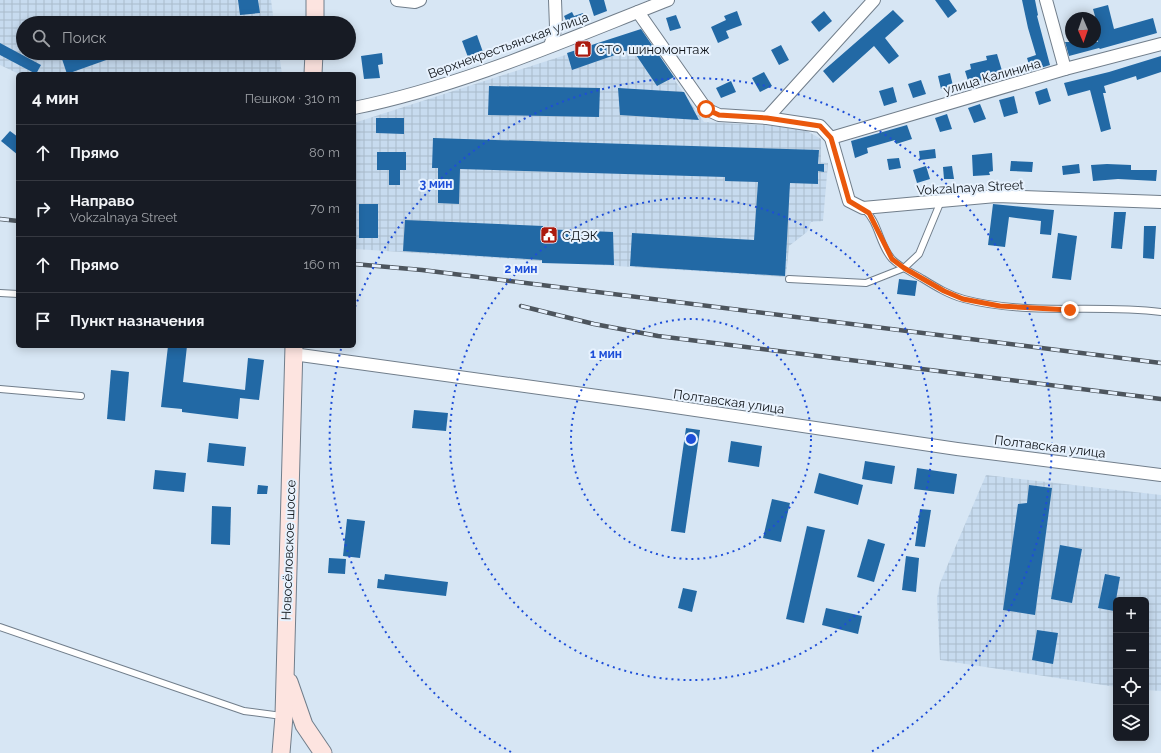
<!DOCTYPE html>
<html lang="ru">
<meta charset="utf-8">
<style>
:root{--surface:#171b24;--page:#20242c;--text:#f1f3f6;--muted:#9ea1a6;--line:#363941}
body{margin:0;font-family:Raleway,sans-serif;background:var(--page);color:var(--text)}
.controls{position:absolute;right:12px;bottom:12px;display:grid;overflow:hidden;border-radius:6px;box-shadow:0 2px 10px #0003}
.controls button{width:36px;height:36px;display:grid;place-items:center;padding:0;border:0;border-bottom:1px solid var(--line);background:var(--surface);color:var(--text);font:20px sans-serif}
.compass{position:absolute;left:1065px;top:12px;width:36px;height:36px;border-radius:50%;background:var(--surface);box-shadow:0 2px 10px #0003;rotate:178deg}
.stop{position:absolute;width:12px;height:12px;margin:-9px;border:3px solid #ea580c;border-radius:50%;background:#fff}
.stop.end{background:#ea580c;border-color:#fff;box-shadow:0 1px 4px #0008}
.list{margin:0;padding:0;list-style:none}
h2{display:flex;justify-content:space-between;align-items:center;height:52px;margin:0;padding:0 16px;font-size:17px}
h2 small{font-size:13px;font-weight:400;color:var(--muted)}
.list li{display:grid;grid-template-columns:26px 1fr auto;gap:12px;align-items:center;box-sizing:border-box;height:56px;padding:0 16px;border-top:1px solid var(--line)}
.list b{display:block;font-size:15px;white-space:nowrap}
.list p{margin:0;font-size:13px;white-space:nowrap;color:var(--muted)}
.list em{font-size:13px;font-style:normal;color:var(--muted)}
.icon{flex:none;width:22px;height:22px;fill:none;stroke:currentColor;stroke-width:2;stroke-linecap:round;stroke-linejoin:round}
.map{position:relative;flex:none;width:1161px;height:753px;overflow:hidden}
.search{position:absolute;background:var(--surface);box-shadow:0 2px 10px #0003;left:16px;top:16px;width:340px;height:44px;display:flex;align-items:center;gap:10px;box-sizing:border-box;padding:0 14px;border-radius:22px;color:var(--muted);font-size:15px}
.panel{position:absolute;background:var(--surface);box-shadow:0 2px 10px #0003;left:16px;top:72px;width:340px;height:276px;border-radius:6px}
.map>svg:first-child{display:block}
.industrial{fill:url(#industrial-grid)}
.building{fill:#2269a5}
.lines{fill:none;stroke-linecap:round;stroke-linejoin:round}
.lane-casing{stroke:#717e8b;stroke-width:8}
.street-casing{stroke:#717e8b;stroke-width:14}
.secondary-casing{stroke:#717e8b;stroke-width:19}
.lane{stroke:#fff;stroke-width:6}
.street{stroke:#fff;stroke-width:12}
.secondary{stroke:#fde4e0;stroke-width:17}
.rail-casing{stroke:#4d555d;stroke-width:4.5}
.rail{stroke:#e7f2fe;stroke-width:3;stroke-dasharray:9;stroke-linecap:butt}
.route{stroke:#ea580c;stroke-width:5}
.ring{fill:none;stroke:#1d4ed8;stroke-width:2;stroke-dasharray:2 4}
.labels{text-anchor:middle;stroke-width:4;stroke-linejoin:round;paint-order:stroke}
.street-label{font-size:13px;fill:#10151a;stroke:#e7f2fe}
.poi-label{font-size:13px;fill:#10151a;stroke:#e7f2fe;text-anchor:start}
.centre{fill:#1d4ed8;stroke:#e7f2fe;stroke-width:2}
.ring-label{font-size:12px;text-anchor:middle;font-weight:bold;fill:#1d4ed8;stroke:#e7f2fe;stroke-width:4;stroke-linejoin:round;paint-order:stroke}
</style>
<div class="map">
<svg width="1161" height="753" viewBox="0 0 1161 753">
<defs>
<pattern id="industrial-grid" width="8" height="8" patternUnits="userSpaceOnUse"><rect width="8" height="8" fill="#c7dbef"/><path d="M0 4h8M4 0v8" fill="none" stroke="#abc"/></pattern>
</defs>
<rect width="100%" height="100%" fill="#d7e6f4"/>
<g class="industrial">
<polygon points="0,0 271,0 274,23 23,23 23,53 279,53 282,74 19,74 0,65"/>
<polygon points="640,31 704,122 800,127 821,139 821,162 828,163 823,221 811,222 807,232 789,246 786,277 355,249 354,123"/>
<polygon points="986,475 1161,495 1161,691 1146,690 1146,600 1116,600 1116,687 940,660 937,598 940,583"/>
</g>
<g class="building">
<polygon points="238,0 258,0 260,13 240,15"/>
<polygon points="589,0 604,0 607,11 594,16"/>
<polygon points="935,0 949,0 957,11 948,18"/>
<polygon points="1022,0 1035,0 1038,15 1037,16 1050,65 1031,71 1027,58 1036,55 1028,28"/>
<polygon points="1108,5 1114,29 1153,18 1157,33 1100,49 1099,48 1069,56 1065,42 1098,42 1096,35 1100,34 1093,9"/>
<polygon points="893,10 904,21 885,38 899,56 889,64 874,46 833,83 823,71"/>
<polygon points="737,11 742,25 726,31 729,38 718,43 711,27 726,20 724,16"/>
<polygon points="824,11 832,21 819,32 811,22"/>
<polygon points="572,12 574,16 583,13 586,20 569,27 564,16"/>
<polygon points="676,15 681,28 670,31 666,18"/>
<polygon points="641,29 674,77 657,86 632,49 572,70 567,53"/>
<polygon points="477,35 484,55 469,60 462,41"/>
<polygon points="0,43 41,65 36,74 0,55"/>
<polygon points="781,45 789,60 779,65 771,50"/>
<polygon points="79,53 123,53 123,54 67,74 62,59"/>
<polygon points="382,53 383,64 378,65 380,78 364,79 361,56"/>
<polygon points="997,54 1003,74 969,84 965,71 971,69 970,64 987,60 986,56"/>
<polygon points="1161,56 1161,72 1137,80 1136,76 1104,86 1106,93 1103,93 1111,129 1101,132 1090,90 1068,96 1064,83 1109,72"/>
<polygon points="764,72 772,86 760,92 752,78"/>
<polygon points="950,73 953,86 941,89 938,76"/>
<polygon points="921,80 926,94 913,98 908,84"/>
<polygon points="731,81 736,92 721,98 716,88"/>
<polygon points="489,86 600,88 599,117 488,115"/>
<polygon points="893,87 897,102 884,106 879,91"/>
<polygon points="618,88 684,92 699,120 620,115"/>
<polygon points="1047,88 1051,101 1039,105 1035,92"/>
<polygon points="1014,96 1018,113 1004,117 999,100"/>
<polygon points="980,104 986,119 974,123 968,108"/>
<polygon points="947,114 952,129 940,132 935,118"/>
<polygon points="376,118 404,118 404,134 376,133"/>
<polygon points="907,125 912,139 896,144 895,140 867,148 868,153 855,158 851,141"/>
<polygon points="10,131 18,137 18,155 1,141"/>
<polygon points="433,138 819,150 818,164 824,164 824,172 818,171 818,184 790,183 785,276 630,266 632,233 754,240 758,182 725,181 725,177 460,169 459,204 438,203 438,168 432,168"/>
<polygon points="935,149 936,158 920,160 919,151"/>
<polygon points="377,152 406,152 406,170 400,170 400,185 389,185 389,170 377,170"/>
<polygon points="992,153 993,171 989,172 990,175 973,176 972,155"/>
<polygon points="899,158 901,168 889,170 887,159"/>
<polygon points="1011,161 1033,162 1032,172 1010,171"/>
<polygon points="1079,164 1080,173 1063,175 1062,166"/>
<polygon points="1107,164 1131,165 1131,170 1157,170 1156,181 1118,179 1093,181 1091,165"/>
<polygon points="926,166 930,179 917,183 913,170"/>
<polygon points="952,166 954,179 944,179 943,167"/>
<rect x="359" y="204" width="19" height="34"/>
<polygon points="993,204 1054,210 1051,235 1040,234 1041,221 1009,217 1005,247 988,245"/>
<polygon points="1114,212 1126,212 1122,249 1111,248"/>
<polygon points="405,220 543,226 543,229 613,232 614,265 542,263 542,260 403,251"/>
<polygon points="1144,226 1156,226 1154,259 1143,258"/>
<polygon points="1058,233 1077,236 1071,280 1052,278"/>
<polygon points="899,279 917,281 915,296 897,294"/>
<polygon points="168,346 187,346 183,382 245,390 248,358 264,360 259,400 240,398 238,419 182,412 182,409 161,407"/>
<polygon points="111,370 129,372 125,421 107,419"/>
<polygon points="414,410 448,413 446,431 412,428"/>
<polygon points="686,428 700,430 685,533 671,531"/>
<polygon points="731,441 762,446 759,467 728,462"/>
<polygon points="209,443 246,447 244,466 207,462"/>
<polygon points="865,461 895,466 892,484 862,479"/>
<polygon points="917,468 957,474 954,494 914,489"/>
<polygon points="155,470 186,473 184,492 153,489"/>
<polygon points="819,473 863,485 858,505 814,493"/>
<polygon points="258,485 268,486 267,494 257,494"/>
<polygon points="1029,485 1052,488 1035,615 1003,610 1018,504 1027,503"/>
<polygon points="772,499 790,503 781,542 763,538"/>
<polygon points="212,506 231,507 230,545 211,544"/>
<polygon points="920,509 931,510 925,547 915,546"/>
<polygon points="347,519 365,521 360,558 343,556"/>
<polygon points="807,526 825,530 804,623 786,619"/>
<polygon points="868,539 885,544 874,582 857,577"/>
<polygon points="1060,545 1082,549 1072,603 1051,599"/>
<polygon points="906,556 919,558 916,592 902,590"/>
<polygon points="329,558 346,559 345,574 328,573"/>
<polygon points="385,574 448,582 446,596 377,588 378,579 384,580"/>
<polygon points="1105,574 1120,577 1114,611 1098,608"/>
<polygon points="683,588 697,591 692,612 678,608"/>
<polygon points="826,608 862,616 858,634 822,625"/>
<polygon points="1037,630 1058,633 1053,664 1032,660"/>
</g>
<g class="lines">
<defs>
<g id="lane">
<path d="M864 209C879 222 879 245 892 259 901 268 913 273 923 279 936 287 949 295 964 299 1029 316 1095 304 1161 312"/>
<polyline points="789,279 866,283 904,268 919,254 941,201"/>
<polyline points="0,293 18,294"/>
<polyline points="0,389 81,396"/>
<polyline points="0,627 244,711 282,716"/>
</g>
<g id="street">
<polyline points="397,0 415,2 420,0"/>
<polyline points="1046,0 1065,69"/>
<polyline points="638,12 706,109 719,115 767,118 820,126 831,138 849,201 863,208 996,196 1161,202"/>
<polyline points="550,46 556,27 555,0"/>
<path d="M354 108C462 86 566 40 668 0"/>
<polyline points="767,118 874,0"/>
<polyline points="831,138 1065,69 1161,44"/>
<polyline points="293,354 648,403 957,449 1161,475"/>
</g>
<g id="secondary">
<polyline points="315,23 315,0"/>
<polyline points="313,74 314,53"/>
<polyline points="289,682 304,725 323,753"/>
<polyline points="281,753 284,716 294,346"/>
</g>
</defs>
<use href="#lane" class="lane-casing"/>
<use href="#street" class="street-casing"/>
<use href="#secondary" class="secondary-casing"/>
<use href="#lane" class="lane"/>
<use href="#street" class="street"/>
<use href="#secondary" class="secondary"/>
<defs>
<g id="rail">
<polyline points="0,219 18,221"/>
<polyline points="354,264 422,270 1161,363"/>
<polyline points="521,306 594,324 658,336 1161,399"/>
</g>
</defs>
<use href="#rail" class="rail-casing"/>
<use href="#rail" class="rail"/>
</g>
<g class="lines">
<polyline class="route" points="706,109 719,115 767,118 820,126 831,138 849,201 869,213 892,259 904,268 944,291 963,299 1000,306 1070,310"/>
</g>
<g class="ring">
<circle cx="691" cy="439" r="120"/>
<circle cx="691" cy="439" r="241"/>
<path d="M511 752A361 361 0 0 1 341 349M355 307A361 361 0 1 1 871 752"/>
</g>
<defs>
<symbol id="shop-square" viewBox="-11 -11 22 22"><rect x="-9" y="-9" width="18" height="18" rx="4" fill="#ab1a0e" stroke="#e7f2fe"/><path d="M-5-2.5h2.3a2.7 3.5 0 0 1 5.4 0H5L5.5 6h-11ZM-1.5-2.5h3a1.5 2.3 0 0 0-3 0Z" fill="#fff"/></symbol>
<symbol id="civic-square" viewBox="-11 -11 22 22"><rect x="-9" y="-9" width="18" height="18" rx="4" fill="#ab1a0e" stroke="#e7f2fe"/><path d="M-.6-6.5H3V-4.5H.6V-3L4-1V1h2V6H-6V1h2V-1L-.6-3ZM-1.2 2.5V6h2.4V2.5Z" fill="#fff"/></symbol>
</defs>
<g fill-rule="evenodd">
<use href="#shop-square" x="573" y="39" width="20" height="20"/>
<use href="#civic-square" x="539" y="225" width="20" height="20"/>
</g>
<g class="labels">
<g class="street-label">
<text transform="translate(508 45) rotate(-20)" y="5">Верхнекрестьянская улица</text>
<text transform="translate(992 76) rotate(-16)" y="5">улица Калинина</text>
<text transform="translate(970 187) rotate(-3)" y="5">Vokzalnaya Street</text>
<text transform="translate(729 401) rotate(8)" y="5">Полтавская улица</text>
<text transform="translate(1050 446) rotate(7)" y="5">Полтавская улица</text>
<text transform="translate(288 550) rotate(-88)" y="5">Новосёловское шоссе</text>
</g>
<g class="poi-label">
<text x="596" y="54">СТО, шиномонтаж</text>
<text x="562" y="240">СДЭК</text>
</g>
</g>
<circle cx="691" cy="439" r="6" class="centre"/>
<g class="ring-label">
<text x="436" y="188">3 мин</text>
<text x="521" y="273">2 мин</text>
<text x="606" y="358">1 мин</text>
</g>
</svg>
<div class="controls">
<button>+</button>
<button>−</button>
<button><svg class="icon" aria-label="locate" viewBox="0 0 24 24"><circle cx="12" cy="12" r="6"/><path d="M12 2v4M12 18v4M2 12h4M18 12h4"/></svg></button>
<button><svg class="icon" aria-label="layers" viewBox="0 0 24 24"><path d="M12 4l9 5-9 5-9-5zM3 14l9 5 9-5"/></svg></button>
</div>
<svg class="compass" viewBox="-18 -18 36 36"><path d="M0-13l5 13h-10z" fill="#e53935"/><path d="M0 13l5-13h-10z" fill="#9ea1a6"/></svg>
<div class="stop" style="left:706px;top:109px"></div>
<div class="stop end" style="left:1070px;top:310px"></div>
<div class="search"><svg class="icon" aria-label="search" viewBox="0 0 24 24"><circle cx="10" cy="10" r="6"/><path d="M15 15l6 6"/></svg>Поиск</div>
<section class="panel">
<h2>4 мин<small>Пешком · 310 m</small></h2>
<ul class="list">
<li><svg class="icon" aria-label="ahead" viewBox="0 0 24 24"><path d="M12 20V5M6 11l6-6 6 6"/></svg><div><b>Прямо</b></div><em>80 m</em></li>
<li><svg class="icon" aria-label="right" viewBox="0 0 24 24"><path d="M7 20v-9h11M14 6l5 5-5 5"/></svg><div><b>Направо</b><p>Vokzalnaya Street</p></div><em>70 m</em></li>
<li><svg class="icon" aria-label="ahead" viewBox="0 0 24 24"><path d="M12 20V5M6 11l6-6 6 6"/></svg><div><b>Прямо</b></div><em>160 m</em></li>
<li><svg class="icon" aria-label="arrive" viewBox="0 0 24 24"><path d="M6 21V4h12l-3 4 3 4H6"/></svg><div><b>Пункт назначения</b></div></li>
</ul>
</section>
</div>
